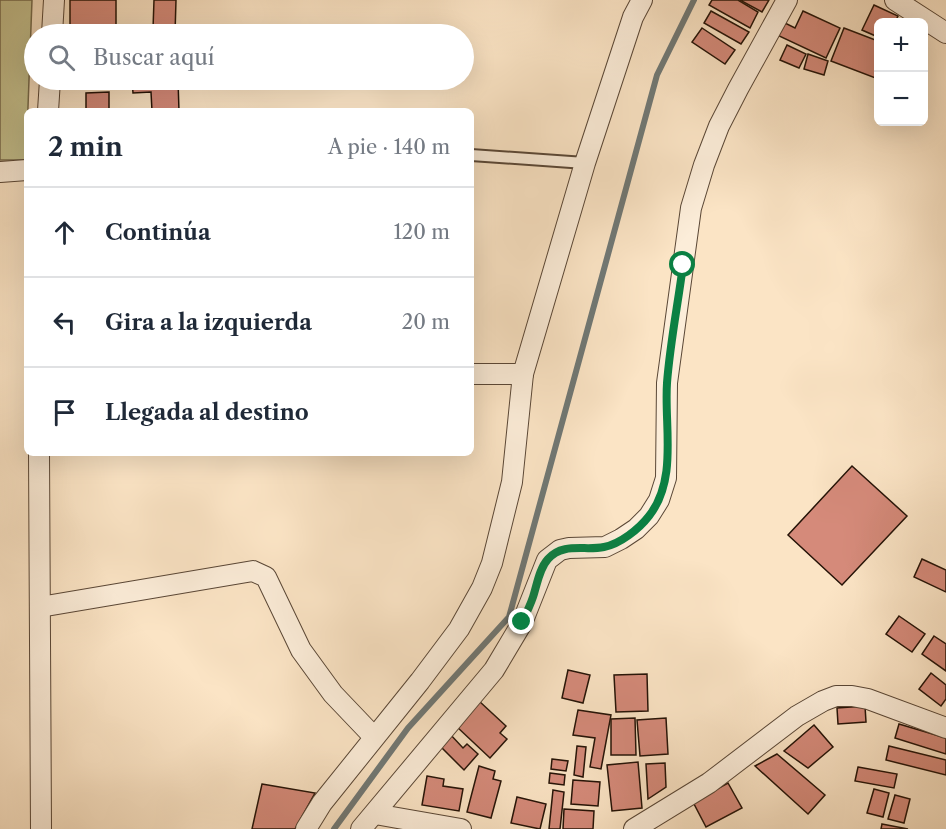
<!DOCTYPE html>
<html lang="es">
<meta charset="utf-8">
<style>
:root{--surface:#fff;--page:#f2f2f3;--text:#1f2937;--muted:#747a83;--line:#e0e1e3}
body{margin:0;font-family:"Libre Caslon Text",serif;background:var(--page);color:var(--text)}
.controls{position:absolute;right:18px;top:18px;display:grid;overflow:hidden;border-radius:9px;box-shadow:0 6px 24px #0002}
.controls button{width:54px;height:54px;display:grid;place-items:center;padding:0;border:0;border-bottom:2px solid var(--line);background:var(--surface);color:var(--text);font:30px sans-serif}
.stop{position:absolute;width:18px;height:18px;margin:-14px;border:4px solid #0b8043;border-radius:50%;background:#fff}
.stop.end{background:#0b8043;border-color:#fff;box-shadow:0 2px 6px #0008}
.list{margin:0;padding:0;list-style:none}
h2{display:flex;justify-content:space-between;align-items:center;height:78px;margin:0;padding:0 24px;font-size:26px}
h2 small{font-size:20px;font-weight:400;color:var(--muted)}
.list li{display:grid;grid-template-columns:39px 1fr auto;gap:18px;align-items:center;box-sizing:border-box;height:90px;padding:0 24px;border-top:2px solid var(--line)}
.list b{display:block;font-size:22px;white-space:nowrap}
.list em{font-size:20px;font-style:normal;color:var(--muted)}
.icon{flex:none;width:33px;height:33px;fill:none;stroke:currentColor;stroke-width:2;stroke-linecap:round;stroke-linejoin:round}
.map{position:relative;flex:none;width:946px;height:829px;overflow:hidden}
.search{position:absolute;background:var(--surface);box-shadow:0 6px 24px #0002;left:24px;top:24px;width:450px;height:66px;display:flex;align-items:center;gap:15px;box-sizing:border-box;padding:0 21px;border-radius:33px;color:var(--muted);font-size:22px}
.panel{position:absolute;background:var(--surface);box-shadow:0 6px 24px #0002;left:24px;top:108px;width:450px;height:348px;border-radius:9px}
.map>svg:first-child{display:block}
.green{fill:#c5c290;stroke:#756a4c;stroke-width:1.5}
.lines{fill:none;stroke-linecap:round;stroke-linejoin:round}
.stream{stroke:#707875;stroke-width:6}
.building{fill:#d58a7a;stroke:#251307;stroke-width:1.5}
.lane-casing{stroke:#5a4736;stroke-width:14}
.street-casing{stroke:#5a4736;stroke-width:22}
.lane{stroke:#fcedd9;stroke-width:10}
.street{stroke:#fcedd9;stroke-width:20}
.route{stroke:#0b8043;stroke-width:8}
</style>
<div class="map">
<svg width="946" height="829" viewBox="0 0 946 829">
<rect width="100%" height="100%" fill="#fbe4c5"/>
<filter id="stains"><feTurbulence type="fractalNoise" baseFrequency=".00333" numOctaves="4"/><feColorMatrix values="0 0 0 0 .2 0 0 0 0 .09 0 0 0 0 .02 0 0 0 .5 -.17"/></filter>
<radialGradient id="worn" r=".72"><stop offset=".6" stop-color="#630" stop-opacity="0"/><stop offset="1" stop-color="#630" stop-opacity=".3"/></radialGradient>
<polygon class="green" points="0,0 32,0 26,160 0,160"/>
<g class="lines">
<polyline class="stream" points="334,829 408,728 509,617 657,75 694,0"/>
</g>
<g class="building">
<polygon points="70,0 116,0 116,26 70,27"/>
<polygon points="154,0 176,0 175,34 141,34 142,29 153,29"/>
<polygon points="712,0 738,0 758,12 750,28 709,5"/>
<polygon points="740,0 769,0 762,12"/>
<polygon points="874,5 898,16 895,22 878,22 878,37 862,30"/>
<polygon points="711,11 749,32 741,44 704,23"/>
<polygon points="803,11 840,28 826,58 777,35 783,22 795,28"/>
<polygon points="182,25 219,27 218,34 182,34"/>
<polygon points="702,28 735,50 725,64 692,42"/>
<polygon points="844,28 878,41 878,79 831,61"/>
<polygon points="787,45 806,54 799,68 780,60"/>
<polygon points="808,54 828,61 824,75 804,69"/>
<polygon points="86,80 107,80 106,88 86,87"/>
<polygon points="132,80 178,80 179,111 152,111 151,92 133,93"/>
<polygon points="109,92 109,111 86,111 86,93"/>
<polygon points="852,466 907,516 842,585 788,535"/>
<polygon points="922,559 946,570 946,592 914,577"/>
<polygon points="899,616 925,634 912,652 886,634"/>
<polygon points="934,636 946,644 946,671 922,654"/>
<polygon points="568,670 590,675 583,703 562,698"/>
<polygon points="931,673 946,685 946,699 941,706 919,689"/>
<polygon points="647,674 648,711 616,712 614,675"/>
<polygon points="479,701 506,726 500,733 507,739 490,758 456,726"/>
<polygon points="865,706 866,722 838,724 837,708"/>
<polygon points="578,710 611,715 601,769 590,767 595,738 573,735"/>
<polygon points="635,718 636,755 611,755 611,719"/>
<polygon points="666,718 668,754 640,756 637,720"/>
<polygon points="899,724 946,738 946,754 895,738"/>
<polygon points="814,725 833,747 808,768 784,751"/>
<polygon points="449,733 463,748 467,744 478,754 464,770 438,744"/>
<polygon points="577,746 586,747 583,777 574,775"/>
<polygon points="889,746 946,760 946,775 886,760"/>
<polygon points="777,754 825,795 808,814 755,766"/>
<polygon points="552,759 568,761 566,771 551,769"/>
<polygon points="638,762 642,808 612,811 607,765"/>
<polygon points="665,763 666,787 648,799 646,764"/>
<polygon points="479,766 495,771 493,779 501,781 491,818 467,812"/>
<polygon points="858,767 897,774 894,788 855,781"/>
<polygon points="550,773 565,775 564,785 549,783"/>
<polygon points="427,776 444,779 443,786 463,789 459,811 422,805"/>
<polygon points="573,780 600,782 598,806 571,804"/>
<polygon points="728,783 742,808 706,827 693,802"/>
<polygon points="262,784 315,793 295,829 252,829"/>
<polygon points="874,789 889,793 883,817 867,813"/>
<polygon points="553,790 564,792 560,829 549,829"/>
<polygon points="895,795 910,799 904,823 888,819"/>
<polygon points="517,797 546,804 540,829 511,823"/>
<polygon points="564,809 594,811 593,829 563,829"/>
<polygon points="882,824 908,829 881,829"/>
</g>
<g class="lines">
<defs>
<polyline id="lane" points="471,155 585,163"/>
<g id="street">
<polyline points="895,0 946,33"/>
<polyline points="52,34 54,0"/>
<polyline points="48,111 50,80"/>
<polyline points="0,172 27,170"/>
<polyline points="471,374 523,374"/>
<polyline points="39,453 41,829"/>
<polyline points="40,607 253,571 266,577 301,650 333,694 374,737"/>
<polyline points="375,814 461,829"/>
<polyline points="306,829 322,803 420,681 459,629 482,588 492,563 512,482 523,374 585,163 633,17 642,0"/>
<polyline points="361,829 494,670 522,623 547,560 560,550 569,548 605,547 621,539 636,529 649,516 659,500 666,478 667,383 691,208 704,165 719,126 738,89 787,0"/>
<polyline points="634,829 709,783 797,716 823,701 836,696 852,696 868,699 946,728"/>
</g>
</defs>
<use href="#lane" class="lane-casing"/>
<use href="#street" class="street-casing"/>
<use href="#lane" class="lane"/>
<use href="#street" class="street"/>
</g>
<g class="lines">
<path class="route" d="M522 622C526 614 530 606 533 597 537 585 539 569 548 559 563 542 585 551 604 547 620 544 639 529 649 516 678 479 664 426 667 383 670 343 678 304 683 265"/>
</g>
<rect width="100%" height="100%" filter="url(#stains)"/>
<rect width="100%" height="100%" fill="url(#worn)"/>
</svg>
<div class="controls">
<button>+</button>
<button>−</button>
</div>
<div class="stop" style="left:683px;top:265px"></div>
<div class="stop end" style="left:522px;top:622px"></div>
<div class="search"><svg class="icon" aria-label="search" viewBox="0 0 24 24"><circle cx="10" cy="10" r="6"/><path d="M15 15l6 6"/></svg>Buscar aquí</div>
<section class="panel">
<h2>2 min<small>A pie · 140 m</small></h2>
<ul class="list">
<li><svg class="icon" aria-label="ahead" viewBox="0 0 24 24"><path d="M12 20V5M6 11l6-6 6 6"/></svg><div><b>Continúa</b></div><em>120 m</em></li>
<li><svg class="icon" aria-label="left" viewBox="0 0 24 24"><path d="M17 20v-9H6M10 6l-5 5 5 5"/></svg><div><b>Gira a la izquierda</b></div><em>20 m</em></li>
<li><svg class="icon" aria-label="arrive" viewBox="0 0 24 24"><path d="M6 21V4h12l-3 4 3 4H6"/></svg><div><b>Llegada al destino</b></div></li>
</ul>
</section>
</div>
